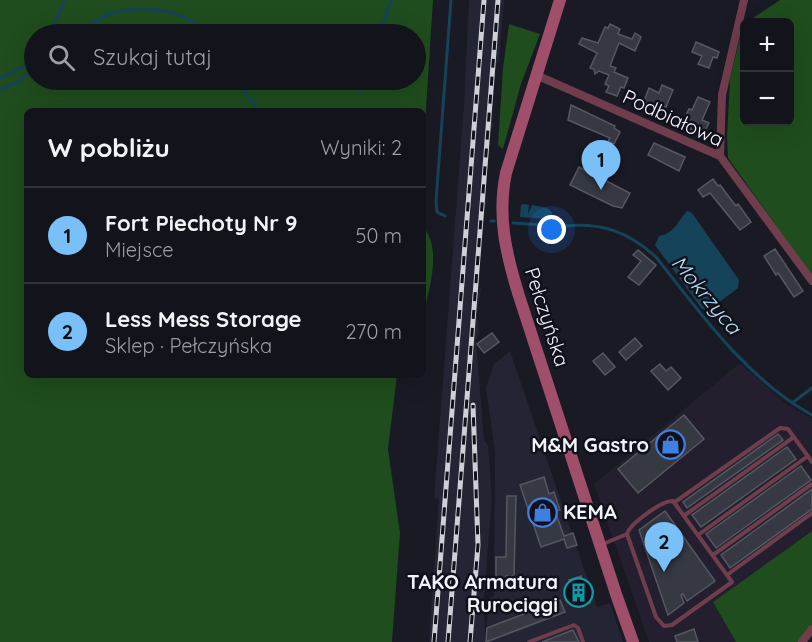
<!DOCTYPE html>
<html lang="pl">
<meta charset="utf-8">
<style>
:root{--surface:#13141b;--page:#202128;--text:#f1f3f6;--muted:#9d9ea3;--line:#32333a;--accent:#79bff8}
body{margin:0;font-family:Quicksand,sans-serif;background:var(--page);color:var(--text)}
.controls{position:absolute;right:18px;top:18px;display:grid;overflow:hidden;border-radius:9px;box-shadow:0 6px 24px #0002}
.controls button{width:54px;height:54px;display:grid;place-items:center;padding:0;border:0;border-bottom:2px solid var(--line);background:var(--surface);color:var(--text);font:30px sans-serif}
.you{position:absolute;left:552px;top:230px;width:21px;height:21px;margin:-15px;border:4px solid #fff;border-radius:50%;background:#1a73e8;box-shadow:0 0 0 9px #1a73e833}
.badge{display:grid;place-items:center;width:39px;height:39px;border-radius:50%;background:var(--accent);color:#111;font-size:20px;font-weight:700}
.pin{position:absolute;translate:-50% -50px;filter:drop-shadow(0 2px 3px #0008)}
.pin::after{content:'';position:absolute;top:32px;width:21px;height:18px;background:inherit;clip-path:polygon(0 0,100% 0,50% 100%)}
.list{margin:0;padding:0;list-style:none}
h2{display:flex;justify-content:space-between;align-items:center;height:78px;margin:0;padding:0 24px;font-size:26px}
h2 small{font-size:20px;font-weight:400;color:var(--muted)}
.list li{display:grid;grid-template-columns:39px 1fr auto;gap:18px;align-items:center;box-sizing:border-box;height:96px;padding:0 24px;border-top:2px solid var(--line)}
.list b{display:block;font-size:22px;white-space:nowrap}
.list p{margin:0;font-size:20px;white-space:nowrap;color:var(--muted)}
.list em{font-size:20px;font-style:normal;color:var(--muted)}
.icon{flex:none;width:33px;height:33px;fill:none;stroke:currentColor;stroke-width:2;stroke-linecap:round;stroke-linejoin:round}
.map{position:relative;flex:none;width:812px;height:642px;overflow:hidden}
.search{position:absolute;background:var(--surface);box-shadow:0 6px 24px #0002;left:24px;top:24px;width:402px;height:66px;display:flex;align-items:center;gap:15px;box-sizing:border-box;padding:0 21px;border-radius:33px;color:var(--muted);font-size:22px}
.panel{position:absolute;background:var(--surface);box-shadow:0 6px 24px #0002;left:24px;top:108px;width:402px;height:270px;border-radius:9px}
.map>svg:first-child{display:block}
.commercial{fill:#231f2f}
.built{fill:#232534}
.green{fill:#1f4d1d;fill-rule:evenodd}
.water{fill:#15445a}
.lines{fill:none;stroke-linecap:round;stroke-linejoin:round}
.stream{stroke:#15445a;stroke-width:3}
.building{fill:#363842;stroke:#555762;stroke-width:1.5}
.lane{stroke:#703d4d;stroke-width:4}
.street{stroke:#703d4d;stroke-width:8}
.secondary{stroke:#a04f6a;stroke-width:12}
.rail-casing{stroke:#cfd0d7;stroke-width:5}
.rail{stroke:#10111a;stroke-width:3;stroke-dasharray:9;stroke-linecap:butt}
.labels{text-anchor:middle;stroke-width:5;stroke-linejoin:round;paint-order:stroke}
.street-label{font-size:20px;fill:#f2f3fa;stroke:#10111a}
.poi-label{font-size:20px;font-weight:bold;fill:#f2f3fa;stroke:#10111a;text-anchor:end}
.water-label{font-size:21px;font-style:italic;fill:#b4ddf4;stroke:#10111a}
</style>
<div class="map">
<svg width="812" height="642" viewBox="0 0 812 642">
<rect width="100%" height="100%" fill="#191a24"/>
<polygon class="commercial" points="740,363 786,404 812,419 812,531 713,602 736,642 649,642 594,484"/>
<polygon class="built" points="469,0 504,0 499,60 496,65 492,117 494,126 491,130 485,193 487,198 482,230 479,275 479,288 481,289 477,315 479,332 476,341 484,440 488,445 492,498 484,595 485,639 489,598 494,596 495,451 486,388 494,364 510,351 597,607 610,603 623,642 429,642 439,499 434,498 464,106"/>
<g class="green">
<path d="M0 0H433L423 156V111H27V375H397L388 449 400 533 392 642H0ZM34 34H416V80H34Z"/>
<polygon points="780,0 812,0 812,276 728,158 727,137 730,79 743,25 744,24 744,122 790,122 790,22 747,22"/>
<polygon points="509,24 540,34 521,84 503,149 498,145 503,68"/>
<path d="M423 226C442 249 430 288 423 315Z"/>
<polygon points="812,531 812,624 798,642 736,642 713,602"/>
</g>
<g class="water">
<polygon points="524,204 529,205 528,214 532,205 547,208 552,212 553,217 549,219 520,217 521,205"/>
<path d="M687 211 692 213 739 280 738 288 710 309H702L655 245 659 236C674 234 678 221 687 211Z"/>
</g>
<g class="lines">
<g class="stream">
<polyline points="49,34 65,0"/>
<path d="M76 34C86 27 100 17 112 13 145 4 184 9 207 34"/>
<polyline points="380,34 391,0"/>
<polyline points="0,78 30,63 34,58"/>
<polyline points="235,80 259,111"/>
<polyline points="0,90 16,83 34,68"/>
<polyline points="360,91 364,80"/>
<polyline points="445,216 437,212 436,201 451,0"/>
<polyline points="491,221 494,221"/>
<polyline points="513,223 560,226"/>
<path d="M565 226C601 222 629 232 656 257 701 314 747 379 812 415"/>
<polyline points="792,403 812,388"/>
</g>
</g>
<g class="building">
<polygon points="610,24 620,29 618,34 632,39 635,33 641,37 635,51 619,43 610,66 616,68 614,72 628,78 624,88 621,87 617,96 606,92 609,86 605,84 609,75 599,71 595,74 594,69 590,68 597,53 579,44 582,38 598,43 605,27 608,28"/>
<polygon points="696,42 719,52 717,58 713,57 709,68 698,64 702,56 692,52"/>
<polygon points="662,85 673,90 666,107 658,104 657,107 648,105 644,101 649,88 659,93"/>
<polygon points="698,97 710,102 702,120 709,123 705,131 698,128 697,132 685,127 688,121 684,119 689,109 692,110"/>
<polygon points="571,105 615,126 614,128 620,132 614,144 608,141 610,138 568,120"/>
<polygon points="654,143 685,157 679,171 648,155"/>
<polygon points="579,167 630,193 622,208 613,206 570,185"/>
<polygon points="713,179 718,186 720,185 736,206 738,204 751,222 740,230 710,193 703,197 698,190"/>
<polygon points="775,249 803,291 794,297 778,273 776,275 764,256"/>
<polygon points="638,250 656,265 639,285 628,277 641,261 633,255"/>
<polygon points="492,333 499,342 484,353 477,344"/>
<polygon points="635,338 642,346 626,360 619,352"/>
<polygon points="603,353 615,367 605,375 593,361"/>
<polygon points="660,364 666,371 671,367 681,378 668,390 651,371"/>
<polygon points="684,415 704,439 638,493 618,469"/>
<polygon points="778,434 783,440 687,508 683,502"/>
<polygon points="787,447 796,459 701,527 692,515"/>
<polygon points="801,466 811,480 716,548 706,534"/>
<polygon points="544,477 549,494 554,492 560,510 555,511 564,536 573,533 577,545 567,548 564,539 541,547 520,485"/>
<polygon points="812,489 812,509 730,568 721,555"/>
<polygon points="507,496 516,496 514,576 506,576 505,589 496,589 496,557 506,557"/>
<polygon points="665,511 715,581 687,601 683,594 681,595 684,603 668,615 639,530"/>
<polygon points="581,576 590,603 578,607 569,580"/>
<polygon points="560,600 565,612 486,642 487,628"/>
<polygon points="694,629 698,642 677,642 675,636"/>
<polygon points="573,630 579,642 542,642"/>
</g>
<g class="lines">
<g class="lane">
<polyline points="675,502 780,428 788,429 812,462"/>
<polyline points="685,515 794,437"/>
<polyline points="698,535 808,456"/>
<path d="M603 544 627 534 656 617 664 626 672 625 732 582 673 501C662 500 630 524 627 534"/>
<polyline points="713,555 812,484"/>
<polyline points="727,575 812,513"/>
<polyline points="529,642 574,625 578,628 583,642"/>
</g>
<g class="street">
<polyline points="536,75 720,156 812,281"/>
<polyline points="720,156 722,95 744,0"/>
<polyline points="802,642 812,629"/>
</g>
<path class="secondary" d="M560 0 506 173C497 216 506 254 519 296L617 597 633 642"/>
<defs>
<g id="rail">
<polyline points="434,642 484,0"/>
<polyline points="448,642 498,0"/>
<polyline points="470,642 478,545 473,405"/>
</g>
</defs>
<use href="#rail" class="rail-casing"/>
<use href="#rail" class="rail"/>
</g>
<defs>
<symbol id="shop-ring" viewBox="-11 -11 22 22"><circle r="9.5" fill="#10111a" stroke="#3f7fe0" stroke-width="1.5"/><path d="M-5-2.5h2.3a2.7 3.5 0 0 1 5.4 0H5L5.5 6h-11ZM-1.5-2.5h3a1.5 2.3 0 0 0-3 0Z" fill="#3f7fe0"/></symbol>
<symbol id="building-ring" viewBox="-11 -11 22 22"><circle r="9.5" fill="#10111a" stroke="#0f9aa8" stroke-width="1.5"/><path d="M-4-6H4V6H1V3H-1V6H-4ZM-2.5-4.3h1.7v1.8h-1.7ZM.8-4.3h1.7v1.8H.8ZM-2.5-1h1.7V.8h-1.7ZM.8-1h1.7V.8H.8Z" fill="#0f9aa8"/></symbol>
</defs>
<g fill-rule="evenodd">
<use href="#shop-ring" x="654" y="428" width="33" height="33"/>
<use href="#shop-ring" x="526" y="496" width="33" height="33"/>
<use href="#building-ring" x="562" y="576" width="33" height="33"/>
</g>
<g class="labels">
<g class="street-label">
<text transform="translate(673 118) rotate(25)" y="7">Podbiałowa</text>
<text transform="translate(547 317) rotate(72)" y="7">Pełczyńska</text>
</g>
<g class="poi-label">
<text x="649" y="452">M&amp;M Gastro</text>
<text x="563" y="519" text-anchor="start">KEMA</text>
<text x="558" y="589">TAKO Armatura<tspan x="558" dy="23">Rurociągi</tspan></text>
</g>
<g class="water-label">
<text transform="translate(706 295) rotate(50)" y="7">Mokrzyca</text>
</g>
</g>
</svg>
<div class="controls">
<button>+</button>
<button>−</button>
</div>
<div class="you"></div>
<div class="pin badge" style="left:601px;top:190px">1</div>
<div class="pin badge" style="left:664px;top:572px">2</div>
<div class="search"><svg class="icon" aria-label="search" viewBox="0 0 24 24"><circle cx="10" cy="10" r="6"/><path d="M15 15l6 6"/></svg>Szukaj tutaj</div>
<section class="panel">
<h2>W pobliżu<small>Wyniki: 2</small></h2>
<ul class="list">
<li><span class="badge">1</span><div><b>Fort Piechoty Nr 9</b><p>Miejsce</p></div><em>50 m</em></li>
<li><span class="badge">2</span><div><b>Less Mess Storage</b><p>Sklep · Pełczyńska</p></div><em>270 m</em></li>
</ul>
</section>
</div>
